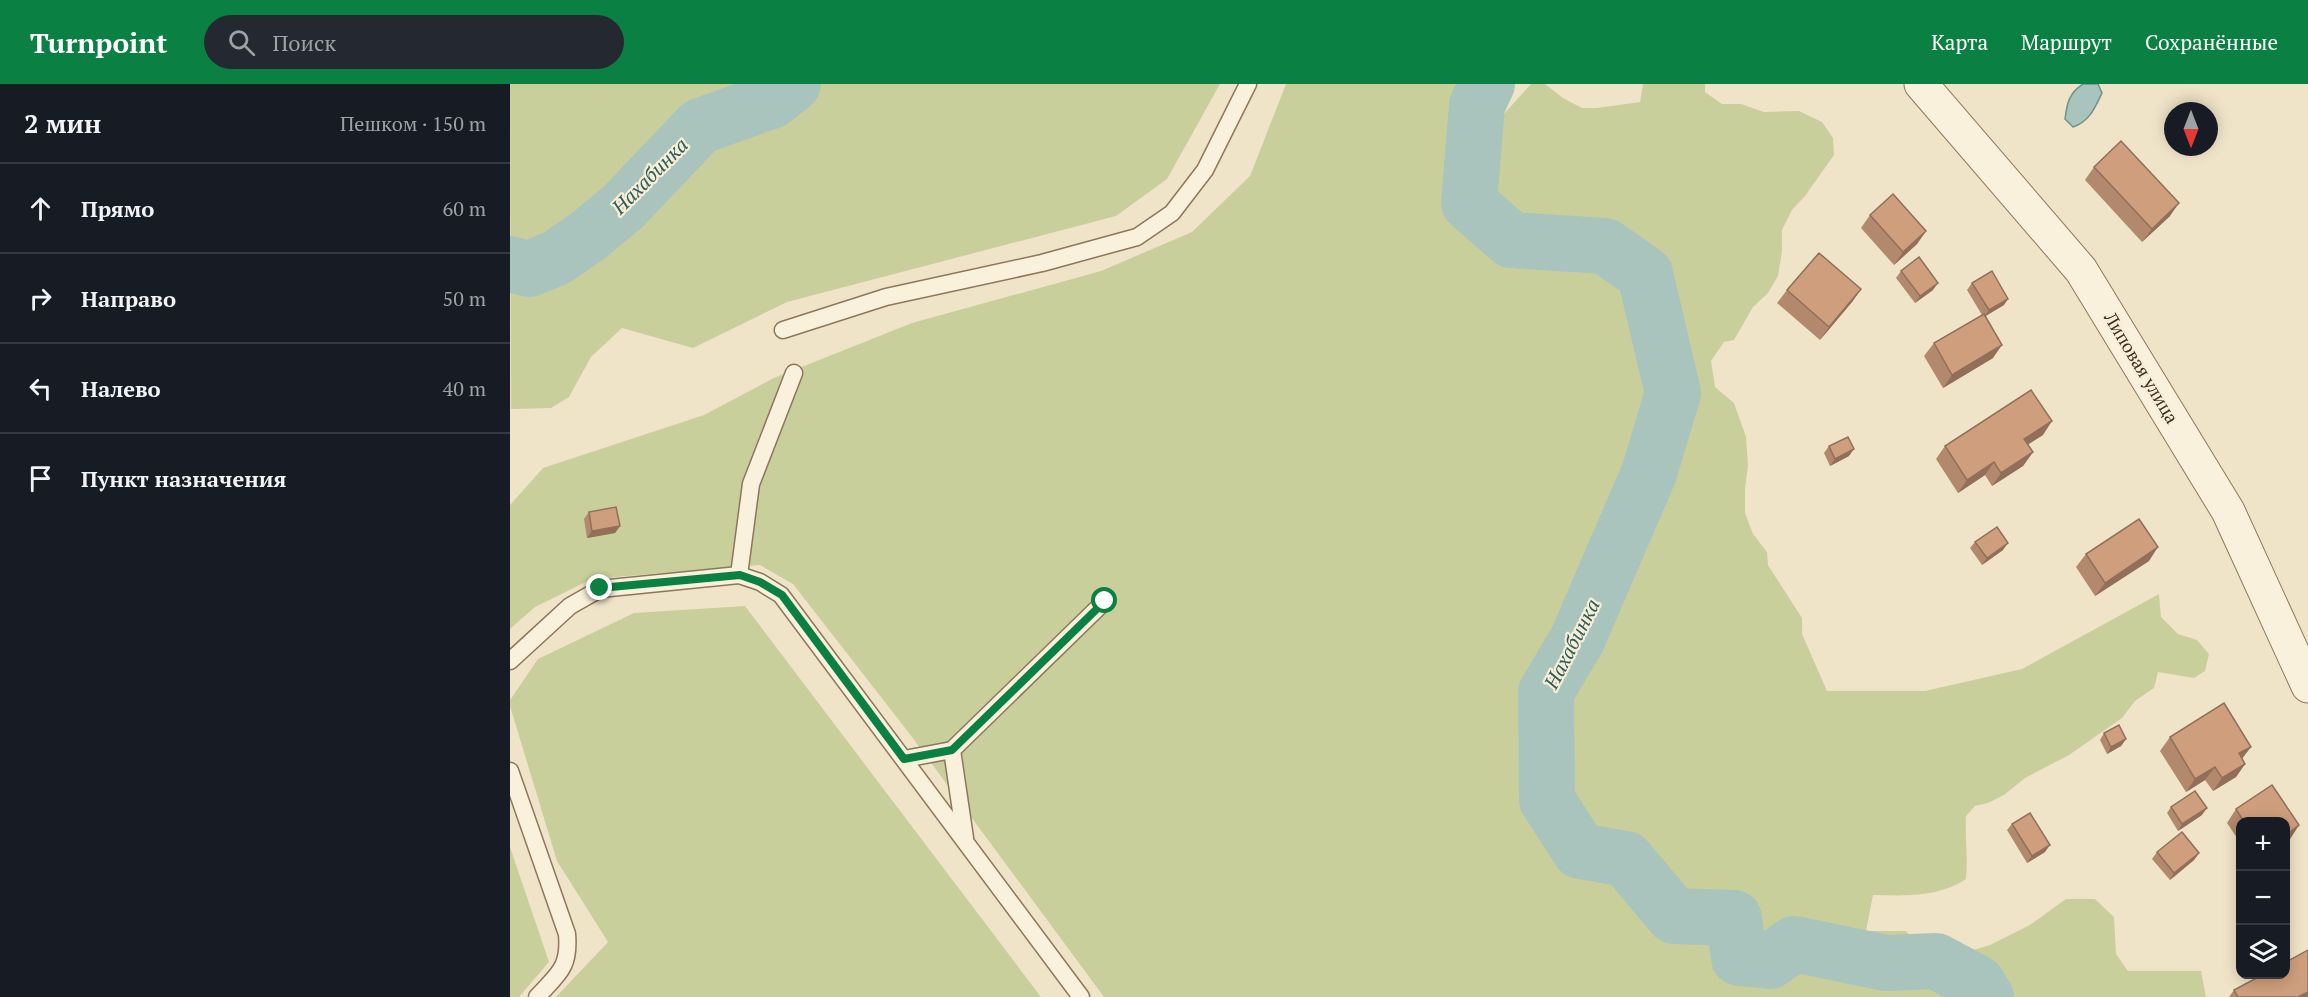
<!DOCTYPE html>
<html lang="ru">
<meta charset="utf-8">
<style>
:root{--surface:#171b24;--page:#242831;--text:#f1f3f6;--muted:#9ea1a6;--line:#363941;--accent:#0b8043}
body{margin:0;font-family:"PT Serif",serif;background:var(--page);color:var(--text)}
.controls{position:absolute;right:18px;bottom:18px;display:grid;overflow:hidden;border-radius:12px;box-shadow:0 3px 15px #0003}
.controls button{width:54px;height:54px;display:grid;place-items:center;padding:0;border:0;border-bottom:2px solid var(--line);background:var(--surface);color:var(--text);font:30px sans-serif}
.compass{position:absolute;left:1654px;top:18px;width:54px;height:54px;border-radius:50%;background:var(--surface);box-shadow:0 3px 15px #0003;rotate:180deg}
.stop{position:absolute;width:18px;height:18px;margin:-14px;border:4px solid #0b8043;border-radius:50%;background:#fff}
.stop.end{background:#0b8043;border-color:#fff;box-shadow:0 2px 6px #0008}
.list{margin:0;padding:0;list-style:none}
h2{display:flex;justify-content:space-between;align-items:center;height:78px;margin:0;padding:0 24px;font-size:26px}
h2 small{font-size:20px;font-weight:400;color:var(--muted)}
.list li{display:grid;grid-template-columns:39px 1fr auto;gap:18px;align-items:center;box-sizing:border-box;height:90px;padding:0 24px;border-top:2px solid var(--line)}
.list b{display:block;font-size:22px;white-space:nowrap}
.list em{font-size:20px;font-style:normal;color:var(--muted)}
.icon{flex:none;width:33px;height:33px;fill:none;stroke:currentColor;stroke-width:2;stroke-linecap:round;stroke-linejoin:round}
.map{position:relative;flex:none;width:1798px;height:913px;overflow:hidden}
header{display:flex;align-items:center;gap:36px;box-sizing:border-box;height:84px;padding:0 30px;background:var(--accent);color:#fff}
header strong{font-size:28px}
nav{display:flex;gap:33px;margin-inline-start:auto;font-size:21px}
.search{width:420px;height:54px;background:var(--page);display:flex;align-items:center;gap:15px;box-sizing:border-box;padding:0 21px;border-radius:33px;color:var(--muted);font-size:22px}
main{display:flex}
aside{flex:1;background:var(--surface)}
.map>svg:first-child{display:block}
.green{fill:#c9cf9b}
.water{fill:#a9c4bc;stroke:#6f938a;stroke-width:1.5}
.lines{fill:none;stroke-linecap:round;stroke-linejoin:round}
.river{stroke:#a9c4bc;stroke-width:56}
.service-casing{stroke:#8d765c;stroke-width:19}
.minor-casing{stroke:#8d765c;stroke-width:35}
.service{stroke:#faf1dc;stroke-width:16}
.minor{stroke:#faf1dc;stroke-width:33}
.wall{fill:#b2896c}
.shaded-wall{fill:#916f58}
.building{fill:#cf9f7d;stroke:#916f58;stroke-width:1.5}
.route{stroke:#0b8043;stroke-width:8}
.labels{text-anchor:middle;stroke-width:4.5;stroke-linejoin:round;paint-order:stroke}
.street-label{font-size:18px;fill:#3d2e20;stroke:#f7eed8}
.water-label{font-size:20px;font-style:italic;fill:#2f5d5a;stroke:#f7eed8}
</style>
<header>
<strong>Turnpoint</strong>
<div class="search"><svg class="icon" aria-label="search" viewBox="0 0 24 24"><circle cx="10" cy="10" r="6"/><path d="M15 15l6 6"/></svg>Поиск</div>
<nav><a>Карта</a><a>Маршрут</a><a>Сохранённые</a></nav>
</header>
<main>
<aside>
<h2>2 мин<small>Пешком · 150 m</small></h2>
<ul class="list">
<li><svg class="icon" aria-label="ahead" viewBox="0 0 24 24"><path d="M12 20V5M6 11l6-6 6 6"/></svg><div><b>Прямо</b></div><em>60 m</em></li>
<li><svg class="icon" aria-label="right" viewBox="0 0 24 24"><path d="M7 20v-9h11M14 6l5 5-5 5"/></svg><div><b>Направо</b></div><em>50 m</em></li>
<li><svg class="icon" aria-label="left" viewBox="0 0 24 24"><path d="M17 20v-9H6M10 6l-5 5 5 5"/></svg><div><b>Налево</b></div><em>40 m</em></li>
<li><svg class="icon" aria-label="arrive" viewBox="0 0 24 24"><path d="M6 21V4h12l-3 4 3 4H6"/></svg><div><b>Пункт назначения</b></div></li>
</ul>
</aside>
<div class="map">
<svg width="1798" height="913" viewBox="0 0 1798 913">
<rect width="100%" height="100%" fill="#f0e4c8"/>
<g class="green">
<polygon points="0,0 710,0 657,95 606,132 277,218 183,264 112,244 81,273 59,313 41,324 1,325"/>
<path d="M776 0H969L965 4 964 31 967 47 992 32 1021 0H1035L1053 14 1072 24H1087L1130 18 1133 0H1195V8L1212 20H1231L1254 28 1289 27 1312 38 1323 54 1324 71 1295 112 1282 126 1272 146V167L1268 192 1258 209 1243 223 1224 256 1214 258 1201 277 1205 303 1224 319 1236 353 1238 382 1235 404V429L1243 450 1257 468 1258 481 1292 534V550L1317 607H1415L1512 585 1649 510 1651 533 1668 550 1687 556 1699 570 1695 587 1684 594 1648 588 1644 604 1625 617 1612 634 1559 671 1515 694 1494 711 1478 719 1465 722 1456 732C1455 753 1458 774 1456 795 1429 813 1394 812 1363 811L1356 847H1396L1410 863 1460 867 1480 861 1520 841 1556 815H1585L1604 833 1606 870 1618 887H1691L1696 913H594L399 649 283 500 250 481 82 495 25 523 0 545V421L33 384 194 331 264 294 402 239 591 187 682 148 740 92Z"/>
<polygon points="235,522 531,913 46,913 98,858 47,777 0,622 0,616 28,575 124,529"/>
<polygon points="0,763 39,878 9,913 0,913"/>
</g>
<path class="water" d="M1573 0H1588L1592 9C1585 24 1579 38 1563 43L1555 35C1557 19 1559 9 1573 0Z"/>
<g class="lines">
<g class="river">
<polyline points="977,0 967,21 959,119 1001,156 1095,162 1135,190 1163,309 1139,389 1067,556 1036,608 1037,716 1070,767 1116,775 1164,832 1224,834 1229,874 1260,877 1284,860 1376,879 1426,877 1467,899 1476,913"/>
<polyline points="0,180 19,185 46,174 78,152 113,123 190,42 261,17 283,0"/>
</g>
<defs>
<g id="service">
<polyline points="273,246 376,213 532,179 627,153 662,129 695,86 738,0"/>
<polyline points="229,491 241,400 284,289"/>
<polyline points="0,577 60,522 90,505 229,491 250,498 271,511 571,913"/>
<polyline points="394,675 442,666"/>
<path d="M0 687 57 850C60 884 48 890 27 913"/>
<polyline points="455,754 442,666 595,517"/>
</g>
<polyline id="minor" points="1411,0 1571,186 1718,427 1798,602"/>
</defs>
<use href="#service" class="service-casing"/>
<use href="#minor" class="minor-casing"/>
<use href="#service" class="service"/>
<use href="#minor" class="minor"/>
</g>
<g class="wall">
<polygon points="1584,83 1660,132 1632,158 1575,96"/>
<polygon points="1360,131 1416,147 1407,160 1384,181 1351,144"/>
<polygon points="1391,187 1423,206 1405,219 1386,194"/>
<polygon points="1462,199 1494,221 1475,232 1483,274 1433,304 1414,272 1424,259 1472,231 1457,206"/>
<polygon points="1351,205 1342,218 1310,256 1267,219 1277,206"/>
<polygon points="1533,351 1518,360 1523,368 1513,382 1482,402 1475,391 1448,409 1426,375 1435,362"/>
<polygon points="1319,362 1339,372 1320,382 1314,369"/>
<polygon points="79,428 110,442 105,449 77,454 74,435"/>
<polygon points="1465,458 1493,466 1472,481 1460,464"/>
<polygon points="1576,470 1639,477 1585,512 1566,483"/>
<polygon points="1594,649 1616,655 1611,662 1597,670 1590,656"/>
<polygon points="1660,653 1741,663 1732,674 1735,680 1726,693 1703,707 1695,696 1676,708 1650,667"/>
<polygon points="1762,701 1789,741 1780,755 1776,757 1776,738 1731,738 1731,760 1717,739 1726,725"/>
<polygon points="1661,723 1692,731 1668,747 1657,729"/>
<polygon points="1502,740 1535,768 1517,779 1497,746"/>
<polygon points="1647,768 1689,769 1684,776 1660,796 1642,775"/>
<polygon points="1724,906 1798,913 1719,913"/>
</g>
<g class="shaded-wall">
<polygon points="1669,119 1660,132 1632,158 1642,145"/>
<polygon points="1416,147 1407,160 1384,181 1393,168"/>
<polygon points="1428,199 1423,206 1405,219 1410,212"/>
<polygon points="1351,205 1342,218 1310,256 1319,243"/>
<polygon points="1498,215 1494,221 1474,233 1479,226"/>
<polygon points="1492,261 1483,274 1433,304 1442,291"/>
<polygon points="1542,337 1533,351 1505,369 1514,355"/>
<polygon points="1344,365 1339,372 1320,382 1325,375"/>
<polygon points="1523,368 1513,382 1482,402 1491,389"/>
<polygon points="1484,378 1475,391 1448,409 1457,396"/>
<polygon points="110,442 105,449 77,454 82,447"/>
<polygon points="1498,459 1493,466 1472,481 1477,474"/>
<polygon points="1648,463 1639,477 1585,512 1595,499"/>
<polygon points="1616,655 1611,662 1597,670 1601,663"/>
<polygon points="1741,663 1731,676 1729,669"/>
<polygon points="1735,680 1726,693 1703,707 1712,694"/>
<polygon points="1705,683 1695,696 1676,708 1685,695"/>
<polygon points="1697,724 1692,731 1668,747 1672,740"/>
<polygon points="1789,741 1780,755 1776,757 1776,751"/>
<polygon points="1540,761 1535,768 1517,779 1522,772"/>
<polygon points="1689,769 1684,776 1660,796 1664,789"/>
<polygon points="1798,908 1798,913 1788,913"/>
</g>
<g class="building">
<polygon points="1611,57 1669,119 1642,145 1584,83"/>
<polygon points="1383,110 1416,147 1393,168 1360,131"/>
<polygon points="1309,169 1351,205 1319,243 1277,206"/>
<polygon points="1409,173 1428,199 1410,212 1391,187"/>
<polygon points="1482,187 1498,215 1479,226 1462,199"/>
<polygon points="1474,230 1492,261 1442,291 1424,259"/>
<polygon points="1521,306 1542,337 1514,355 1523,368 1491,389 1484,378 1457,396 1435,362"/>
<polygon points="1338,353 1344,365 1325,375 1319,362"/>
<polygon points="106,423 110,442 82,447 79,428"/>
<polygon points="1629,435 1648,463 1595,499 1576,470"/>
<polygon points="1487,443 1498,459 1477,474 1465,458"/>
<polygon points="1714,619 1741,663 1729,669 1735,680 1712,694 1705,683 1685,695 1660,653"/>
<polygon points="1609,641 1616,655 1601,663 1594,649"/>
<polygon points="1762,701 1789,741 1776,751 1776,738 1734,738 1726,725"/>
<polygon points="1685,707 1697,724 1672,740 1661,723"/>
<polygon points="1520,729 1540,761 1522,772 1502,740"/>
<polygon points="1672,748 1689,769 1664,789 1647,768"/>
<polygon points="1798,866 1798,908 1788,913 1728,913 1724,906 1752,891 1776,891 1776,878"/>
</g>
<g class="lines">
<polyline class="route" points="90,504 230,491 250,498 272,511 394,675 442,666 595,517"/>
</g>
<g class="labels">
<g class="street-label">
<text transform="translate(1631 284) rotate(59)" y="6">Липовая улица</text>
</g>
<g class="water-label">
<text transform="translate(140 92) rotate(-45)" y="7">Нахабинка</text>
<text transform="translate(1062 560) rotate(-63)" y="7">Нахабинка</text>
</g>
</g>
</svg>
<div class="controls">
<button>+</button>
<button>−</button>
<button><svg class="icon" aria-label="layers" viewBox="0 0 24 24"><path d="M12 4l9 5-9 5-9-5zM3 14l9 5 9-5"/></svg></button>
</div>
<svg class="compass" viewBox="-18 -18 36 36"><path d="M0-13l5 13h-10z" fill="#e53935"/><path d="M0 13l5-13h-10z" fill="#9ea1a6"/></svg>
<div class="stop" style="left:595px;top:517px"></div>
<div class="stop end" style="left:90px;top:504px"></div>
</div>
</main>
